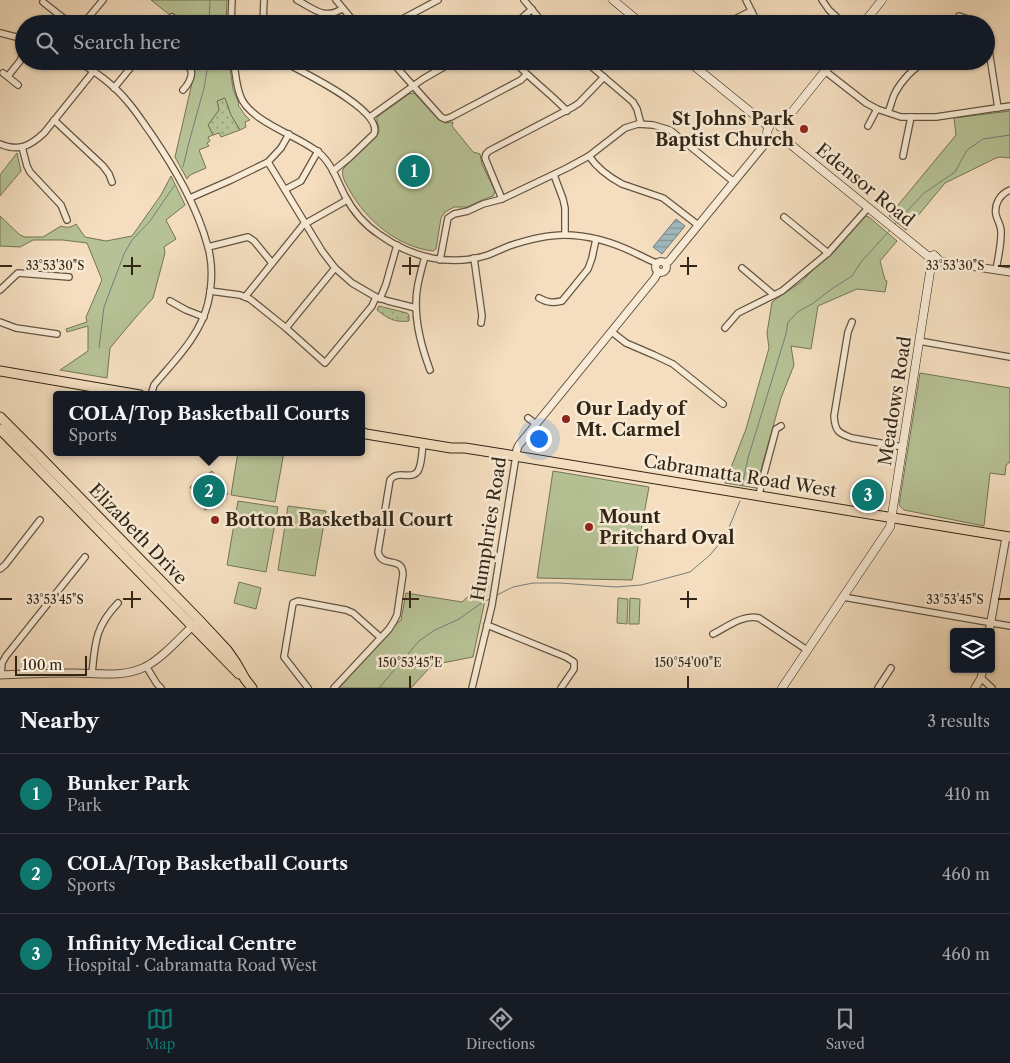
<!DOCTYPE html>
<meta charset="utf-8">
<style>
:root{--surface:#171b24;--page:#242831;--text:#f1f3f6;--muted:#9ea1a6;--line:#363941;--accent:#0f766e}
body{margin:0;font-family:"Libre Caslon Text",serif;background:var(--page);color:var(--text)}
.controls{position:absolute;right:15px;bottom:15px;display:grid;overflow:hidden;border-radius:5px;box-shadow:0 1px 4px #0004}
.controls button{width:45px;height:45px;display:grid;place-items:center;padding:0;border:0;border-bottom:1px solid var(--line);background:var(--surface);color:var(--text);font:25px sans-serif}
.scale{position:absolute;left:15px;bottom:12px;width:72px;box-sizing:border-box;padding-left:5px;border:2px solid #322617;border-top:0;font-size:14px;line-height:18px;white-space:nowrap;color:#322617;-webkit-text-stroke:4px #f8ead5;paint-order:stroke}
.you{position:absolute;left:538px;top:438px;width:18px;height:18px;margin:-12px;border:4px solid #fff;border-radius:50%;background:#1a73e8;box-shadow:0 0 0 8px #1a73e833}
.badge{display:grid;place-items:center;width:32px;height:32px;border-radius:50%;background:var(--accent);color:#fff;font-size:16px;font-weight:700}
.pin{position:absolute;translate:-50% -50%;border:2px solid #fff;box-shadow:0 1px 5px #0006}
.popup{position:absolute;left:53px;top:391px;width:312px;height:65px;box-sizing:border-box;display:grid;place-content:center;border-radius:5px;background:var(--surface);filter:drop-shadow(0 1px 4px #0005);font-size:16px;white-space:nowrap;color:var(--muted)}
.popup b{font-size:19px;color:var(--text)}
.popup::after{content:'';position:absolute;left:50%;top:100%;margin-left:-10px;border:10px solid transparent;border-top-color:var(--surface)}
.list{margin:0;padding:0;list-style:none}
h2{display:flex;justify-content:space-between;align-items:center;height:65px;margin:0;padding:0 20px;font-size:21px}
h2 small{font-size:16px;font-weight:400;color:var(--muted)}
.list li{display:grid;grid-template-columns:32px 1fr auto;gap:15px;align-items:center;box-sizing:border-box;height:80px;padding:0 20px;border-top:1px solid var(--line)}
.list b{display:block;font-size:19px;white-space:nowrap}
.list p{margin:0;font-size:16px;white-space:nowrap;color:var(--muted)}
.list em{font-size:16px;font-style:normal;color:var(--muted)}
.icon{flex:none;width:28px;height:28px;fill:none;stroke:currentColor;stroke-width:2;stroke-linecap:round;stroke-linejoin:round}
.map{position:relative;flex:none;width:1010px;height:688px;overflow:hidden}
.search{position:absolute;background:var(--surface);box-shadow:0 1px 4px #0004;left:15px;right:15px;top:15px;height:55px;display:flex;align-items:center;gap:12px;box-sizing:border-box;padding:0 18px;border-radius:28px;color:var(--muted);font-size:19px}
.sheet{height:305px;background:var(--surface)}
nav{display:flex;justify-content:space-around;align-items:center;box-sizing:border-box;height:70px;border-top:1px solid var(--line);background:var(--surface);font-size:14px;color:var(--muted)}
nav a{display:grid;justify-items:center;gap:2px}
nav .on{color:var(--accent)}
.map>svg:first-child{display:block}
.grass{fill:url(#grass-dots);stroke:#747456}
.park{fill:#b6c295;stroke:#747456}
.water{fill:url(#water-rules);stroke:#757e7b}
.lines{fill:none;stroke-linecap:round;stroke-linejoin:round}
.stream{stroke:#757e7b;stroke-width:1}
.minor-casing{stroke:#625441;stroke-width:8}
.tertiary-casing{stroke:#625441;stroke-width:9}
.secondary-casing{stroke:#322617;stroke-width:9}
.primary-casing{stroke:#322617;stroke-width:11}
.minor{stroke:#f8ead5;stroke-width:5.5}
.tertiary{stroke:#f8ead5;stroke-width:7}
.secondary{stroke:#f8ead5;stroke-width:8}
.primary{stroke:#f4debf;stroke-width:9}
.ticks{fill:none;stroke:#322617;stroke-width:2}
.poi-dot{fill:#8f2418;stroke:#f8ead5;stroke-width:2}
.labels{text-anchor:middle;stroke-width:5;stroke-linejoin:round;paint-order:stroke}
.poi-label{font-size:18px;font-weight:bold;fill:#322617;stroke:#f8ead5;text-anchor:start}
.street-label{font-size:18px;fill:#322617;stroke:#f8ead5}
.ticks-label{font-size:12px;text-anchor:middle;fill:#322617;stroke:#f8ead5;stroke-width:5;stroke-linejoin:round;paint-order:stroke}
</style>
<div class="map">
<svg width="1010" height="688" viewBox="0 0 1010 688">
<defs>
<pattern id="grass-dots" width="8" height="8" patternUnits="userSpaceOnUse" patternTransform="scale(1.25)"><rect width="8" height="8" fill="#b6c295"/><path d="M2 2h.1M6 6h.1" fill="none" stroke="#959d79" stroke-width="1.8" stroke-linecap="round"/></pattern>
<pattern id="water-rules" width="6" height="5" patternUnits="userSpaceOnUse" patternTransform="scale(1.25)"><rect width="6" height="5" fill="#a1b9bd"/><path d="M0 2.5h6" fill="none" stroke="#849699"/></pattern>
</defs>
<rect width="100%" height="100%" fill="#f4debf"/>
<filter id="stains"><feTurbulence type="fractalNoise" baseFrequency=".004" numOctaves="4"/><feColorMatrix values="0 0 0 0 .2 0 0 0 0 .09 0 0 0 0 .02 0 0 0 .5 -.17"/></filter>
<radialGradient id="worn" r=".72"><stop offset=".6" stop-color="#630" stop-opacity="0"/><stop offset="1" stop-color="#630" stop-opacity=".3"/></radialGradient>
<g class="grass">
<polygon points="225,98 231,115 240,130 221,137 219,133 213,135 208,125 219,110 217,101"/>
<path d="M379 306 407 313 409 315V321C395 323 387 318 377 310Z"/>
</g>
<g class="park">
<polygon points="151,0 227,0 226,24 181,24"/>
<polygon points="197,61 229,61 233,89 239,104 238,105 245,115 250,120 245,122 246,127 240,130 231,115 225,98 217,101 219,110 208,125 213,135 208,137 210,141 207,143 209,146 199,150 206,168 190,175 187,179 175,157"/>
<path d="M414 93 439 120 445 123 453 122 452 126 473 152 480 154 482 164 495 191 493 196 482 200 467 207H454L445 212 441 218 436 249 433 251C398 247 367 221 350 191 346 184 341 176 343 169L378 134C381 127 376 123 377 117L409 94Z"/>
<polygon points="1010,111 1010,158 1000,157 996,158 945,183 906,230 889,216 956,135 954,118"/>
<polygon points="17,153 21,171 0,196 0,175"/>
<path d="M171 176 185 205 166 220 176 239 164 247 165 253 153 298 136 317 110 348 107 378 60 370 88 351V326L67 332 66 329 87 322 86 317 102 280 87 243 63 240H33L20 247 0 246V216L20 235 25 237H43L61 226C67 228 70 228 76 224L85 237 106 241 132 236 161 195Z"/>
<polygon points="865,216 869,217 897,241 880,261 885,280 887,281 885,292 857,289 818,306 811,349 791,346 794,365 781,398 756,488 725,483 746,429 769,348 767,333 772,302 801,282 820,263 834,252"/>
<polygon points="920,373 1010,388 1010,462 1006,465 1005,475 990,473 984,526 904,510 899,505"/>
<polygon points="238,452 284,452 275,502 231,495"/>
<polygon points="212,471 228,494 205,510 190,487"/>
<polygon points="553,471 649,487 632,580 537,578"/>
<polygon points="238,501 278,507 266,572 227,565"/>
<polygon points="288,506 326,511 315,576 278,570"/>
<polygon points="239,582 261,588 256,609 234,603"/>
<polygon points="480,586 488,586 473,657 432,665 411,688 339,688 395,625 401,620 406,593 462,602"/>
<polygon points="618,598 628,599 627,624 617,623"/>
<polygon points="630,598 640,599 639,624 629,624"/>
</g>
<polygon class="water" points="676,219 685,226 662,254 653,247"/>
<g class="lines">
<g class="stream">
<polyline points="209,24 210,0"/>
<path d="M183 167C189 140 197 114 204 88 206 79 206 69 211 61"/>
<polyline points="895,224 924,193 955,172 967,150 983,139 1010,135"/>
<polyline points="99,348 104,307 124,254 132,240 150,221 174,186"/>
<polyline points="742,486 748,458 786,334 788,322 799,311 812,304 833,288 852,276 861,262 891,229"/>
<polyline points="495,596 513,587 533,583 560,583 616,587 641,585 690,572 710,555 725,537 740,501"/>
<polyline points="379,688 419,641 435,630 459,619 483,602 492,598"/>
</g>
<defs>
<g id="minor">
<path d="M297 0C314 9 324 20 342 9"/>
<polyline points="336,0 356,24"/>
<polyline points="524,0 544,24"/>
<polyline points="746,0 758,24"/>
<polyline points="822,0 829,10 844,24"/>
<polyline points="43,2 71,24"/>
<polyline points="959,16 973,21 975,24"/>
<polyline points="83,24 103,0"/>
<polyline points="167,24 172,17"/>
<polyline points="231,24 232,0"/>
<polyline points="263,24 264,0"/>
<polyline points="393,24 438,0"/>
<polyline points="515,24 532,9"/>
<polyline points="729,24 737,18 751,11"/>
<polyline points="0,33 24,39"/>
<polyline points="986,41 988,44 998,108"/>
<path d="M76 61C94 70 115 86 127 101 136 111 144 124 152 135 175 169 197 206 208 247 213 265 212 285 208 303 200 336 175 360 154 385L151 395"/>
<path d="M182 61C184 64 190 67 191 70 193 77 187 86 183 90"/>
<path d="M234 61C235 72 236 84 240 95 248 121 297 135 318 152 332 163 337 181 345 196 353 211 366 226 380 235 412 258 451 267 488 255 495 252 502 249 509 246 527 240 545 235 564 235 589 235 615 243 637 254 644 257 650 261 657 263"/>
<path d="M282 61C300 71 384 110 374 134L349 158 333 171"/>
<polyline points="391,61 441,117 445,119 451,117 521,80 526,75"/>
<path d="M514 61C530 79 550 93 567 111"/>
<polyline points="585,61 633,102 637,109 641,124"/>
<polyline points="825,71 866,103 877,109 901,117 936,117 1010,106"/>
<polyline points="3,73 18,85"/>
<polyline points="8,76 20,61 24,51"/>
<polyline points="114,88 136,61"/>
<path d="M888 112C891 106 892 99 895 93 902 80 914 67 927 61"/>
<polyline points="370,117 423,79 454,61"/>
<polyline points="54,120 103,166 109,174 112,182"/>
<polyline points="868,126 877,109"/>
<path d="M0 144C19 152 30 146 44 133L93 72"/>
<polyline points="22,147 27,166 30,172 61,205 67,220"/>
<path d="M589 156C597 168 609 177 622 184L663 198 698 225"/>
<polyline points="903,156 911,117"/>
<polyline points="268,162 322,251 335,268 352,283 376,297 388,301 416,308"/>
<polyline points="554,175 563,199 565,208 565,235"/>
<polyline points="286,189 301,181 318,151"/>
<polyline points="190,198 231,180 268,162 281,148 289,134"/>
<polyline points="502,199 485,158 486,154 489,151 573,107 579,103 604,77"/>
<polyline points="784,217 828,253"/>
<polyline points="208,247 248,237 254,241 272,263"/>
<path d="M425 257C422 266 420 275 418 284 412 313 420 343 430 370"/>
<polyline points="474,258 482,316 481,323"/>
<polyline points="440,260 448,218 454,214 468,211 483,204 502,199 567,168 589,156 625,128 638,124 653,125 670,130 734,182"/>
<polyline points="742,268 774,295"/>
<path d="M996 270C998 258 1001 246 1001 234 1002 227 998 222 996 215 994 204 1000 194 1010 190"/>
<polyline points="0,290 18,273 69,277"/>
<polyline points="210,291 240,295 250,299 286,328 325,363 372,306 376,297"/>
<polyline points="245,297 303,225 347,200"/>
<path d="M539 298C548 303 553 303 562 301L588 269 592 258 596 239"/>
<polyline points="380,299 386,284 397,245"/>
<polyline points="170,301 186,310 204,317"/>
<polyline points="0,322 16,328 57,334"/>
<path d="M852 322 848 332 834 416C835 431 838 433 852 438L903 447"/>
<polyline points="286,328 335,268"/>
<polyline points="725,328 738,313 782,291 828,253 868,208"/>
<polyline points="612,332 626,343 654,355 673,364 723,404"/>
<polyline points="919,341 1010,357"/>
<polyline points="528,418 536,424"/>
<polyline points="759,496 761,485 776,429 781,426"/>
<polyline points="0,569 5,565 40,520"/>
<polyline points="843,597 1010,626"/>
<polyline points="487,625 566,657 574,662 574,669 561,688"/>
<path d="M713 634C727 627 743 614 759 618L807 650"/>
<polyline points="146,666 157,684 161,688"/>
<path d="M92 674C95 643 95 627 118 603"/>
<polyline points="1,675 2,663 6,656 85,557"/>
<polyline points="981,678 992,688"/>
<polyline points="308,688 284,657 293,603 298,601 346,610 353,613 380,637"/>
<path d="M334 688 389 629 394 621 397 615 403 574C402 555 382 569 378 552L390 480C398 469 411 481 418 471 422 464 422 451 423 443"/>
<polyline points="472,688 492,605 516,456"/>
<polyline points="878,688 891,668"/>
</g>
<g id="tertiary">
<polyline points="938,261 1010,272"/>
<circle cx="661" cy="267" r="5.5"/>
<polyline points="665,263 669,261 769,139"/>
<polyline points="516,456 517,449 519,445 655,278 658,272"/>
<polyline points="989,632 1006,537"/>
<path d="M0 675C24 674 49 673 73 673 98 673 122 678 145 667 164 657 179 638 195 624"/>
<polyline points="975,688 981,678 983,669"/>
</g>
<g id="secondary">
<polyline points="613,0 642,24"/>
<polyline points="863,24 882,0"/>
<polyline points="688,61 769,127"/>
<polyline points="769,127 767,132 769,139 774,141 780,138 785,140 929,257"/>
<polyline points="780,127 833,61"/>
<polyline points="929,257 934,255 938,259 937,264 934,266 931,266"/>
<polyline points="782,688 890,527 931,266"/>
</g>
<g id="primary">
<polyline points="0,371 140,395"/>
<polyline points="0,417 41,458 198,619 227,650 236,663 245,679 252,688"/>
<polyline points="0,429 239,674"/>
<polyline points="362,432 366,434 451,448 465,448 503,454 1010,537"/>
</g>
</defs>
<use href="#minor" class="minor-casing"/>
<use href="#tertiary" class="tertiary-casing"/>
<use href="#secondary" class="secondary-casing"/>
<use href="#primary" class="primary-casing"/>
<use href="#minor" class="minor"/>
<use href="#tertiary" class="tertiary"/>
<use href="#secondary" class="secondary"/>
<use href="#primary" class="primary"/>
</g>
<path class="ticks" d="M132 257V275M410 257V275M688 257V275M0 266H12M123 266H141M402 266H419M680 266H697M998 266H1010M132 591V608M410 591V608M688 591V608M0 599H12M123 599H141M402 599H419M680 599H697M998 599H1010M410 676V688M688 676V688"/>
<g class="poi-dot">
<circle cx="804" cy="129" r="5"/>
<circle cx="566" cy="419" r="5"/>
<circle cx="215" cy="520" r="5"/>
<circle cx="589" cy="527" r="5"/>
</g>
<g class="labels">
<g class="poi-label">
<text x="794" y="125" text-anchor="end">St Johns Park<tspan x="794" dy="21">Baptist Church</tspan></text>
<text x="576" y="415">Our Lady of<tspan x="576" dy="21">Mt. Carmel</tspan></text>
<text x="599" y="523">Mount<tspan x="599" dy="21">Pritchard Oval</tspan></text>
<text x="225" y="526">Bottom Basketball Court</text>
</g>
<g class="street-label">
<text transform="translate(865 185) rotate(39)" y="6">Edensor Road</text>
<text transform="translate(895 401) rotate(-81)" y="6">Meadows Road</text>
<text transform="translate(740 476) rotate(9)" y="6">Cabramatta Road West</text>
<text transform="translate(489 529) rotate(-81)" y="6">Humphries Road</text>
<text transform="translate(138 534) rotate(46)" y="6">Elizabeth Drive</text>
</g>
</g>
<g class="ticks-label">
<text x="55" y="270">33°53'30"S</text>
<text x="955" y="270">33°53'30"S</text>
<text x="55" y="604">33°53'45"S</text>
<text x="955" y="604">33°53'45"S</text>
<text x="410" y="667">150°53'45"E</text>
<text x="688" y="667">150°54'00"E</text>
</g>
<rect width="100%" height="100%" filter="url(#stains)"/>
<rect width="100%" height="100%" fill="url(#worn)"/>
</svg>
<div class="controls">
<button><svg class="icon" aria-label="layers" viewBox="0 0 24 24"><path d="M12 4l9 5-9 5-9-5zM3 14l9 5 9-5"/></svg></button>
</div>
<div class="scale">100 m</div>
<div class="you"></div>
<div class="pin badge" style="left:414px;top:171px">1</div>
<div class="pin badge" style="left:209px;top:491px">2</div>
<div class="popup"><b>COLA/Top Basketball Courts</b>Sports</div>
<div class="pin badge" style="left:868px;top:495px">3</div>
<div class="search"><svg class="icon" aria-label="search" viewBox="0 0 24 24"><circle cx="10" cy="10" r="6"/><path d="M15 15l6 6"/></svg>Search here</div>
</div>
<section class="sheet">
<h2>Nearby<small>3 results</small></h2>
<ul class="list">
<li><span class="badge">1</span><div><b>Bunker Park</b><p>Park</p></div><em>410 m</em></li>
<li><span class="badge">2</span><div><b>COLA/Top Basketball Courts</b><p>Sports</p></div><em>460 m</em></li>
<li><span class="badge">3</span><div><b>Infinity Medical Centre</b><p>Hospital · Cabramatta Road West</p></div><em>460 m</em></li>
</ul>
</section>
<nav>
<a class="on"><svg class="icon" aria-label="map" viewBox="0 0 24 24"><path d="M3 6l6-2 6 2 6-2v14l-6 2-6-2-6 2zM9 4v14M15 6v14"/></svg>Map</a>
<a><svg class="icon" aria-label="directions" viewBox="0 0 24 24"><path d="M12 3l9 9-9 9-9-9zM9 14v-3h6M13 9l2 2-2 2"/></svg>Directions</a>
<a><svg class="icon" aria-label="saved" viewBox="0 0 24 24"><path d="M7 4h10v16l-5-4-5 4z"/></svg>Saved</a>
</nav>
